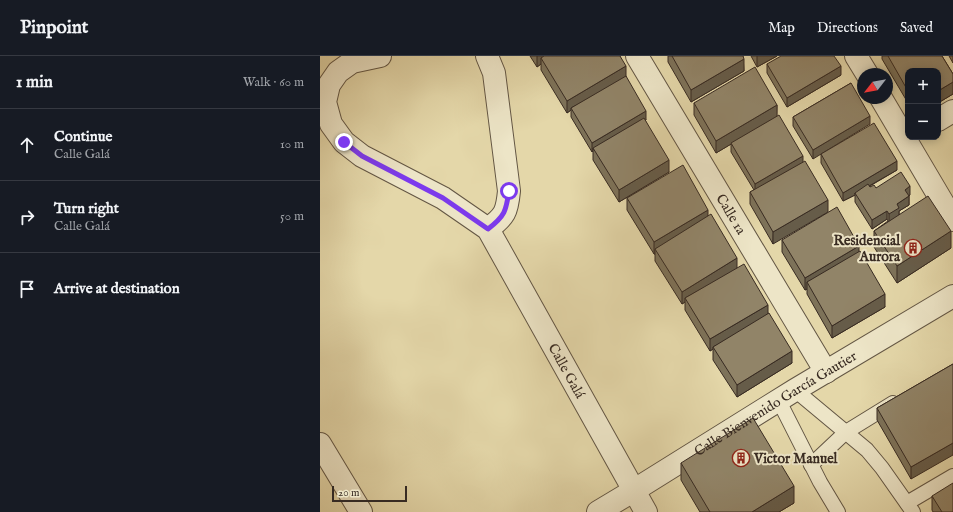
<!DOCTYPE html>
<meta charset="utf-8">
<style>
:root{--surface:#171b24;--page:#20242c;--text:#f1f3f6;--muted:#9ea1a6;--line:#363941}
body{margin:0;font-family:"IM FELL English",serif;background:var(--page);color:var(--text)}
.controls{position:absolute;right:12px;top:12px;display:grid;overflow:hidden;border-radius:8px;box-shadow:0 2px 10px #0003}
.controls button{width:36px;height:36px;display:grid;place-items:center;padding:0;border:0;border-bottom:1px solid var(--line);background:var(--surface);color:var(--text);font:20px sans-serif}
.compass{position:absolute;left:537px;top:12px;width:36px;height:36px;border-radius:50%;background:var(--surface);box-shadow:0 2px 10px #0003;rotate:239deg}
.scale{position:absolute;left:12px;bottom:10px;width:75px;box-sizing:border-box;padding-left:4px;border:2px solid #382b22;border-top:0;font-size:11px;line-height:14px;white-space:nowrap;color:#382b22;-webkit-text-stroke:3px #ede5c7;paint-order:stroke}
.stop{position:absolute;width:12px;height:12px;margin:-9px;border:3px solid #7c3aed;border-radius:50%;background:#fff}
.stop.end{background:#7c3aed;border-color:#fff;box-shadow:0 1px 4px #0008}
.list{margin:0;padding:0;list-style:none}
h2{display:flex;justify-content:space-between;align-items:center;height:52px;margin:0;padding:0 16px;font-size:17px}
h2 small{font-size:13px;font-weight:400;color:var(--muted)}
.list li{display:grid;grid-template-columns:26px 1fr auto;gap:12px;align-items:center;box-sizing:border-box;height:72px;padding:0 16px;border-top:1px solid var(--line)}
.list b{display:block;font-size:15px;white-space:nowrap}
.list p{margin:0;font-size:13px;white-space:nowrap;color:var(--muted)}
.list em{font-size:13px;font-style:normal;color:var(--muted)}
.icon{flex:none;width:22px;height:22px;fill:none;stroke:currentColor;stroke-width:2;stroke-linecap:round;stroke-linejoin:round}
.map{position:relative;flex:none;width:633px;height:456px;overflow:hidden}
header{display:flex;align-items:center;gap:24px;box-sizing:border-box;height:56px;padding:0 20px;background:var(--surface);border-bottom:1px solid var(--line)}
header strong{font-size:19px}
nav{display:flex;gap:22px;margin-inline-start:auto;font-size:14px}
main{display:flex}
aside{flex:1;background:var(--surface)}
.map>svg:first-child{display:block}
.lines{fill:none;stroke-linecap:round;stroke-linejoin:round}
.lane-casing{stroke:#635644;stroke-width:16}
.street-casing{stroke:#635644;stroke-width:24}
.lane{stroke:#ede5c7;stroke-width:14}
.street{stroke:#ede5c7;stroke-width:22}
.wall{fill:#7d7259;stroke:#382b22}
.shaded-wall{fill:#665c49;stroke:#382b22}
.building{fill:#918468;stroke:#382b22}
.route{stroke:#7c3aed;stroke-width:5}
.labels{text-anchor:middle;stroke-width:4;stroke-linejoin:round;paint-order:stroke}
.street-label{font-size:14px;fill:#382b22;stroke:#ede5c7}
.poi-label{font-size:14px;font-weight:bold;fill:#382b22;stroke:#ede5c7;text-anchor:end}
</style>
<header>
<strong>Pinpoint</strong>
<nav><a>Map</a><a>Directions</a><a>Saved</a></nav>
</header>
<main>
<aside>
<h2>1 min<small>Walk · 60 m</small></h2>
<ul class="list">
<li><svg class="icon" aria-label="ahead" viewBox="0 0 24 24"><path d="M12 20V5M6 11l6-6 6 6"/></svg><div><b>Continue</b><p>Calle Galá</p></div><em>10 m</em></li>
<li><svg class="icon" aria-label="right" viewBox="0 0 24 24"><path d="M7 20v-9h11M14 6l5 5-5 5"/></svg><div><b>Turn right</b><p>Calle Galá</p></div><em>50 m</em></li>
<li><svg class="icon" aria-label="arrive" viewBox="0 0 24 24"><path d="M6 21V4h12l-3 4 3 4H6"/></svg><div><b>Arrive at destination</b></div></li>
</ul>
</aside>
<div class="map">
<svg width="633" height="456" viewBox="0 0 633 456">
<rect width="100%" height="100%" fill="#e4d7a9"/>
<filter id="stains"><feTurbulence type="fractalNoise" baseFrequency=".005" numOctaves="4"/><feColorMatrix values="0 0 0 0 .2 0 0 0 0 .09 0 0 0 0 .02 0 0 0 .5 -.17"/></filter>
<radialGradient id="worn" r=".72"><stop offset=".6" stop-color="#630" stop-opacity="0"/><stop offset="1" stop-color="#630" stop-opacity=".3"/></radialGradient>
<g class="lines">
<defs>
<g id="lane">
<polyline points="475,334 547,394 562,412 593,456"/>
<polyline points="459,345 500,426 518,456"/>
<polyline points="491,409 526,376 573,347"/>
<polyline points="587,447 633,420"/>
</g>
<g id="street">
<path id="s1" d="M60 0 32 6 18 16 9 29 5 46 11 68 24 86 42 100 123 142 168 173 326 456"/>
<path d="M167 0 174 17 189 135C187 156 185 160 168 173"/>
<path id="s2" d="M317 0 506 316"/>
<polyline points="536,0 547,18"/>
<polyline points="561,42 633,164"/>
<polyline points="618,64 633,55"/>
<polyline points="0,388 41,456"/>
<path id="s3" d="M278 456 313 435 475 334 633 240"/>
</g>
</defs>
<use href="#lane" class="lane-casing"/>
<use href="#street" class="street-casing"/>
<use href="#lane" class="lane"/>
<use href="#street" class="street"/>
</g>
<g class="wall">
<polygon points="210,0 300,0 306,21 326,64 325,64 349,116 299,146 273,104 273,95 272,96 251,61 251,54 247,57 221,14 221,8 217,11"/>
<polygon points="348,0 423,0 424,15 371,46 348,6"/>
<polygon points="431,0 457,0 437,11"/>
<polygon points="562,0 622,0 633,18 633,38 618,47 588,15 588,47 562,3"/>
<polygon points="629,0 633,0 633,7"/>
<polygon points="447,8 521,19 467,51 447,17"/>
<polygon points="531,27 493,103 473,70 473,61"/>
<polygon points="374,47 457,49 453,188 430,148 430,136 434,134 411,96 411,88 396,97 374,59"/>
<polygon points="501,98 577,114 550,130 550,131 590,139 589,140 589,149 579,155 579,158 631,192 577,227 554,191 554,175 568,165 567,163 552,173 535,146 535,139 523,145 501,107"/>
<polygon points="307,142 388,160 417,212 448,257 472,307 417,341 393,304 393,293 390,295 365,254 365,246 362,248 335,205 335,198 334,198 307,154"/>
<polygon points="462,184 539,195 565,251 512,282 487,238 487,233 485,234 462,196"/>
<polygon points="633,308 591,423 557,364 557,352"/>
<polygon points="361,407 474,447 459,456 380,456 361,424"/>
<polygon points="612,440 633,456 613,456 612,454"/>
</g>
<g class="shaded-wall">
<polygon points="217,0 235,0 221,2 221,8 217,11"/>
<polygon points="437,0 457,0 437,11"/>
<polygon points="424,3 424,15 371,46 371,34"/>
<polygon points="306,10 306,22 251,52 251,54 247,57 247,45"/>
<polygon points="521,10 521,19 467,51 467,42"/>
<polygon points="633,26 633,38 618,47 618,35"/>
<polygon points="457,49 457,61 396,97 396,85"/>
<polygon points="326,55 326,64 274,94 273,92 273,95 272,96 272,87"/>
<polygon points="550,60 550,68 493,103 493,94"/>
<polygon points="483,100 483,109 435,137 435,128"/>
<polygon points="349,104 349,116 299,146 299,134"/>
<polygon points="577,105 577,114 535,138 535,137 535,139 523,145 523,137"/>
<polygon points="590,130 590,139 585,142 585,134"/>
<polygon points="589,140 589,149 579,155 579,160 569,166 569,158 577,148"/>
<polygon points="508,144 508,156 453,188 453,176"/>
<polygon points="388,154 388,166 335,193 335,198 334,198 334,186"/>
<polygon points="567,155 567,163 552,173 552,164"/>
<polygon points="631,175 631,192 577,227 577,210"/>
<polygon points="539,190 539,202 487,226 487,233 485,234 485,222"/>
<polygon points="417,202 417,214 365,242 365,246 362,248 362,236"/>
<polygon points="565,238 565,251 512,282 512,270"/>
<polygon points="448,249 448,261 393,291 393,293 390,295 390,283"/>
<polygon points="472,295 472,307 417,341 417,329"/>
<polygon points="633,387 633,399 591,423 591,411"/>
<polygon points="474,430 474,447 459,456 432,456"/>
</g>
<g class="building">
<polygon points="224,0 300,0 306,10 247,45 221,2"/>
<polygon points="352,0 423,0 424,3 371,34"/>
<polygon points="461,0 514,0 521,10 467,42 447,8"/>
<polygon points="568,0 622,0 633,18 633,26 618,35 618,15 588,15 588,35"/>
<polygon points="435,11 457,49 396,85 374,47"/>
<polygon points="306,20 326,55 272,87 251,52"/>
<polygon points="531,27 550,60 493,94 473,61"/>
<polygon points="459,59 483,100 435,128 411,87"/>
<polygon points="324,62 349,104 299,134 273,92"/>
<polygon points="554,67 577,105 523,137 501,98"/>
<polygon points="485,105 508,144 453,176 430,136"/>
<polygon points="363,109 388,154 334,186 307,142"/>
<polygon points="581,116 590,130 585,134 589,140 577,148 579,152 569,158 567,155 552,164 535,137 548,128 550,131 554,129 556,132"/>
<polygon points="608,140 631,175 577,210 554,175"/>
<polygon points="517,151 539,190 485,222 462,184"/>
<polygon points="391,158 417,202 362,236 335,193"/>
<polygon points="540,195 565,238 512,270 487,226"/>
<polygon points="424,208 448,249 390,283 365,242"/>
<polygon points="449,257 472,295 417,329 393,291"/>
<polygon points="633,308 633,387 591,411 557,352"/>
<polygon points="433,362 474,430 432,456 390,456 361,407"/>
<polygon points="633,427 633,456 622,456 612,440"/>
</g>
<g class="lines">
<path class="route" d="M24 86 42 100 123 142 168 173C185 160 186 155 189 135"/>
</g>
<defs>
<symbol id="building-ring" viewBox="-11 -11 22 22"><circle r="9.5" fill="#ede5c7" stroke="#8f2418" stroke-width="1.5"/><path d="M-4-6H4V6H1V3H-1V6H-4ZM-2.5-4.3h1.7v1.8h-1.7ZM.8-4.3h1.7v1.8H.8ZM-2.5-1h1.7V.8h-1.7ZM.8-1h1.7V.8H.8Z" fill="#8f2418"/></symbol>
</defs>
<g fill-rule="evenodd">
<use href="#building-ring" x="583" y="182" width="20" height="20"/>
<use href="#building-ring" x="411" y="392" width="20" height="20"/>
</g>
<g class="labels">
<g class="street-label">
<text dy="5" stroke="none"><textPath href="#s2" startOffset="184">Calle 1a</textPath></text>
<text dy="5" stroke="none"><textPath href="#s1" startOffset="455">Calle Galá</textPath></text>
<text dy="5" stroke="none"><textPath href="#s3" startOffset="208">Calle Bienvenido García Gautier</textPath></text>
</g>
<g class="poi-label">
<text x="580" y="189">Residencial<tspan x="580" dy="16">Aurora</tspan></text>
<text x="434" y="407" text-anchor="start">Victor Manuel</text>
</g>
</g>
<rect width="100%" height="100%" filter="url(#stains)"/>
<rect width="100%" height="100%" fill="url(#worn)"/>
</svg>
<div class="controls">
<button>+</button>
<button>−</button>
</div>
<svg class="compass" viewBox="-18 -18 36 36"><path d="M0-13l5 13h-10z" fill="#e53935"/><path d="M0 13l5-13h-10z" fill="#9ea1a6"/></svg>
<div class="scale">20 m</div>
<div class="stop" style="left:189px;top:135px"></div>
<div class="stop end" style="left:24px;top:86px"></div>
</div>
</main>
